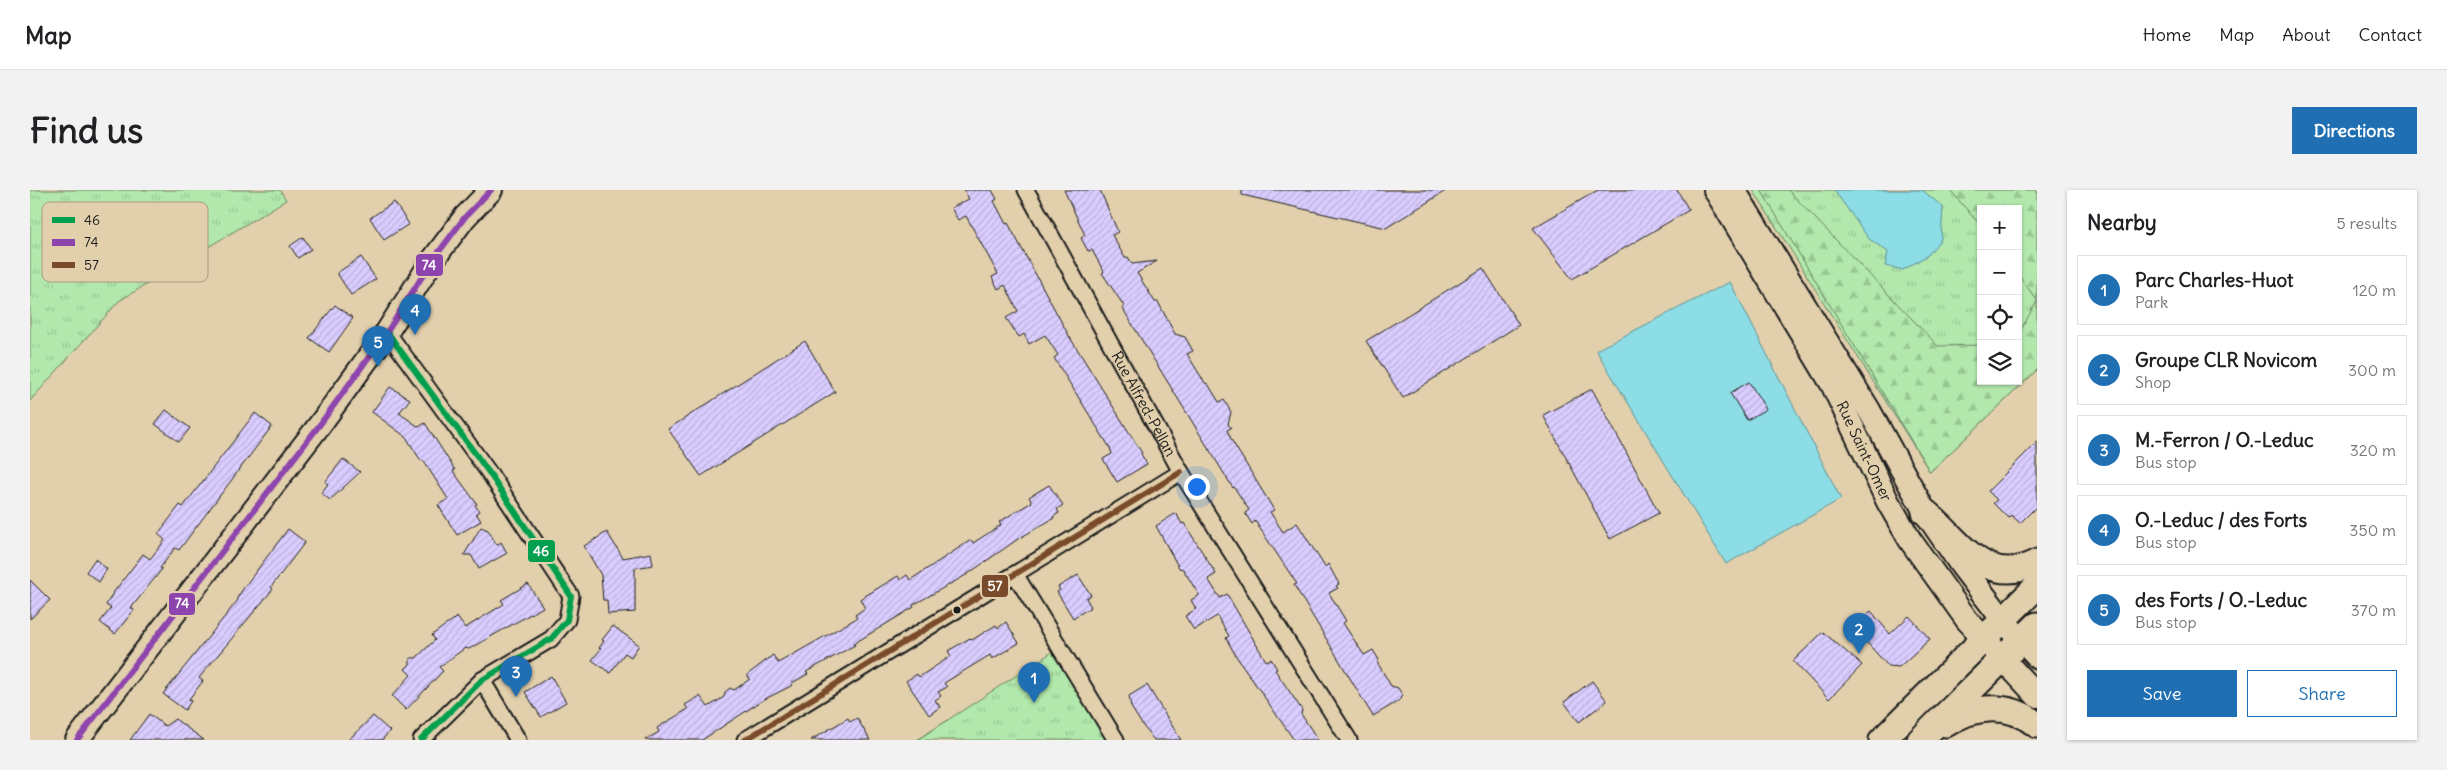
<!DOCTYPE html>
<meta charset="utf-8">
<style>
:root{--surface:#fff;--page:#f2f2f2;--text:#202124;--muted:#757577;--line:#e0e0e0;--accent:#1f6fb2}
body{margin:0;font-family:Delius,sans-serif;background:var(--page);color:var(--text)}
.controls{position:absolute;right:15px;top:15px;display:grid;overflow:hidden;border-radius:0px;box-shadow:0 1px 4px #0004}
.controls button{width:45px;height:45px;display:grid;place-items:center;padding:0;border:0;border-bottom:1px solid var(--line);background:var(--surface);color:var(--text);font:25px sans-serif}
.you{position:absolute;left:1166px;top:296px;width:18px;height:18px;margin:-12px;border:4px solid #fff;border-radius:50%;background:#1a73e8;box-shadow:0 0 0 8px #1a73e833}
.badge{display:grid;place-items:center;width:32px;height:32px;border-radius:50%;background:var(--accent);color:#fff;font-size:16px;font-weight:700}
.pin{position:absolute;translate:-50% -41px;filter:drop-shadow(0 1px 2px #0008)}
.pin::after{content:'';position:absolute;top:26px;width:18px;height:15px;background:inherit;clip-path:polygon(0 0,100% 0,50% 100%)}
.list{margin:0;padding:0;list-style:none}
h2{display:flex;justify-content:space-between;align-items:center;height:65px;margin:0;padding:0 20px;font-size:21px}
h2 small{font-size:16px;font-weight:400;color:var(--muted)}
.list li{display:grid;grid-template-columns:32px 1fr auto;gap:15px;align-items:center;box-sizing:border-box;height:70px;margin:0 10px 10px;padding:0 10px;border:1px solid var(--line);border-radius:0px}
.list b{display:block;font-size:19px;white-space:nowrap}
.list p{margin:0;font-size:16px;white-space:nowrap;color:var(--muted)}
.list em{font-size:16px;font-style:normal;color:var(--muted)}
.actions{display:flex;gap:10px;padding:15px 20px}
.actions a{flex:1;padding:11px 0;border:1px solid var(--accent);border-radius:0px;text-align:center;font-size:18px;color:var(--accent)}
.actions .main{background:var(--accent);color:#fff}
.icon{flex:none;width:28px;height:28px;fill:none;stroke:currentColor;stroke-width:2;stroke-linecap:round;stroke-linejoin:round}
.map{position:relative;flex:none;width:2007px;height:550px;overflow:hidden;border-radius:0px}
header{display:flex;align-items:center;gap:30px;box-sizing:border-box;height:70px;padding:0 25px;background:var(--surface);border-bottom:1px solid var(--line)}
header strong{font-size:24px}
nav{display:flex;gap:28px;margin-inline-start:auto;font-size:18px}
.intro{display:flex;align-items:center;justify-content:space-between;box-sizing:border-box;height:120px;padding:0 30px}
h1{margin:0;font-size:35px}
.button{padding:12px 22px;border-radius:0px;background:var(--accent);color:#fff;font-size:18px;font-weight:700}
main{display:flex;gap:30px;padding:0 30px}
aside{flex:1;background:var(--surface);border-radius:0px;box-shadow:0 1px 4px #0004}
.map>svg:first-child{display:block}
.grass{fill:url(#grass-tufts);stroke:#678264;fill-rule:evenodd}
.forest{fill:url(#forest-firs);stroke:#678264}
.water{fill:#8cdde5;stroke:#5f9095}
.building{fill:url(#building-hatch);stroke:#1c1c1c}
.lines{fill:none;stroke-linecap:round;stroke-linejoin:round}
.street-casing{stroke:#1c1c1c;stroke-width:19}
.secondary-casing{stroke:#1c1c1c;stroke-width:26}
.primary-casing{stroke:#1c1c1c;stroke-width:29}
.street{stroke:#e2d0ad;stroke-width:15}
.secondary{stroke:#e2d0ad;stroke-width:22}
.primary{stroke:#e2d0ad;stroke-width:25}
.bus-1-casing{stroke:#e2d0ad;stroke-width:10}
.bus-2-casing{stroke:#e2d0ad;stroke-width:10}
.bus-3-casing{stroke:#e2d0ad;stroke-width:10}
.bus-1{stroke:#019f4e;stroke-width:6}
.bus-2{stroke:#8e44ad;stroke-width:6}
.bus-3{stroke:#7a4b2a;stroke-width:6}
.bus-dot{fill:#1c1c1c;stroke:#e2d0ad;stroke-width:2}
.labels{text-anchor:middle;stroke-width:4;stroke-linejoin:round;paint-order:stroke}
.street-label{font-size:15px;fill:#1c1c1c;stroke:#e2d0ad}
.key{fill:#e2d0ad;stroke:#a79a82;stroke-width:1}
.key-label{font-size:14px;fill:#1c1c1c}
.line-badge{stroke:#e2d0ad;stroke-width:2}
.badge-label{font-size:14px;text-anchor:middle;font-weight:bold;fill:#fff}
</style>
<header>
<strong>Map</strong>
<nav><a>Home</a><a>Map</a><a>About</a><a>Contact</a></nav>
</header>
<div class="intro"><h1>Find us</h1><a class="button">Directions</a></div>
<main>
<div class="map">
<svg width="2007" height="550" viewBox="0 0 2007 550">
<defs>
<pattern id="grass-tufts" width="24" height="20" patternUnits="userSpaceOnUse" patternTransform="scale(1.25)"><rect width="24" height="20" fill="#b2e8ab"/><path d="M3 7l-1-3M5 7V3M7 7l1-3M15 17l-1-3M17 17v-4M19 17l1-3" fill="none" stroke="#98c693"/></pattern>
<pattern id="forest-firs" width="22" height="20" patternUnits="userSpaceOnUse" patternTransform="scale(1.25)"><rect width="22" height="20" fill="#b2e8ab"/><path d="M5 1l3.5 6h-7zM16 11l3.5 6h-7z" fill="#98c693"/></pattern>
<pattern id="building-hatch" width="6" height="6" patternUnits="userSpaceOnUse" patternTransform="scale(1.25)"><rect width="6" height="6" fill="#dacdff"/><path d="M-1 1l2-2M0 6l6-6M5 7l2-2" fill="none" stroke="#baafda"/></pattern>
</defs>
<rect width="100%" height="100%" fill="#e2d0ad"/>
<filter id="ink" filterUnits="userSpaceOnUse"><feTurbulence type="fractalNoise" baseFrequency=".02" numOctaves="2"/><feDisplacementMap in="SourceGraphic" scale="10" xChannelSelector="R" yChannelSelector="G"/><feConvolveMatrix kernelMatrix="1 2 1 2 8 2 1 2 1" color-interpolation-filters="sRGB"/></filter>
<g filter="url(#ink)">
<g class="grass">
<polygon points="0,0 250,0 256,10 89,111 0,211"/>
<path d="M1723 0H2007V180L1900 282ZM1951 19H1988V191H1951Z"/>
<polygon points="1030,457 1078,550 887,550"/>
</g>
<g class="forest">
<polygon points="1731,0 1758,0 1908,156 1951,155 1951,191 1988,191 1988,145 2007,111 2007,180 1900,282"/>
<polygon points="1920,0 2007,0 2007,110 1988,85 1988,19 1951,19 1951,36"/>
</g>
<g class="water">
<polygon points="1804,0 1892,0 1913,17 1911,49 1898,65 1873,80 1855,76 1858,62 1839,49"/>
<polygon points="1700,92 1811,309 1696,374 1566,160"/>
</g>
<g class="building">
<polygon points="934,0 962,0 967,9 964,11 976,34 978,33 1039,146 1112,263 1111,264 1117,274 1087,292 1073,269 1082,264 1080,258 1024,168 1028,165 1015,145 999,154 994,144 989,147 976,128 988,121 975,95 968,99 962,87 968,84 936,26 928,30 921,18 939,9"/>
<polygon points="1034,0 1070,0 1088,42 1082,45 1095,68 1098,67 1102,74 1127,71 1107,83 1125,112 1128,112 1145,144 1155,147 1163,161 1157,164 1175,193 1178,194 1189,212 1194,210 1201,222 1198,234 1201,238 1197,240 1202,251 1244,320 1240,322 1253,342 1267,333 1295,377 1298,374 1309,394 1306,396 1308,398 1299,403 1316,431 1313,433 1334,465 1343,460 1349,470 1347,472 1361,496 1368,498 1373,506 1367,512 1343,526 1336,515 1264,395 1267,394 1225,331 1222,334 1215,323 1219,320 1204,297 1203,298 1105,139 1093,119 1094,116 1072,83 1074,82 1062,60 1058,61 1051,48 1055,45"/>
<polygon points="1212,0 1417,0 1356,38 1212,5"/>
<polygon points="1568,0 1647,0 1659,20 1542,89 1503,38"/>
<polygon points="364,12 379,34 354,50 340,28"/>
<polygon points="273,47 281,59 268,68 260,56"/>
<polygon points="331,67 346,89 321,105 307,83"/>
<polygon points="1453,78 1489,135 1373,208 1336,151"/>
<polygon points="305,115 323,128 299,162 279,148"/>
<polygon points="775,151 805,202 671,286 638,239"/>
<polygon points="1719,192 1736,219 1717,230 1700,203"/>
<polygon points="360,197 380,209 369,223 389,237 395,233 425,280 423,281 447,314 445,315 449,321 446,323 451,331 427,345 408,315 418,309 393,270 391,271 376,247 342,222"/>
<polygon points="1562,199 1629,323 1580,349 1513,225"/>
<polygon points="136,220 160,238 149,252 125,234"/>
<polygon points="225,223 242,236 149,360 145,358 130,378 132,379 101,418 104,420 85,444 70,432 81,418 76,415 83,403 113,364 120,369 135,350 128,344 150,315 153,317"/>
<polygon points="2007,252 2007,316 1990,333 1981,325 1978,328 1963,313 1967,310 1958,301"/>
<polygon points="313,269 330,282 300,310 291,303 298,294 295,292"/>
<polygon points="1019,295 1033,315 1027,319 1029,323 1023,327 1024,328 988,349 936,385 883,415 884,417 823,454 825,455 776,482 778,484 762,493 761,496 733,510 672,550 615,550 629,542 627,538 658,519 655,515 670,506 678,517 694,507 695,502 700,498 704,500 720,489 717,485 743,465 748,473 827,428 825,425 835,418 830,409 868,386 870,390 877,385 880,390 941,350 943,353 971,335 969,332 1002,312 999,307"/>
<polygon points="1146,323 1152,334 1154,333 1186,384 1178,389 1190,408 1197,404 1236,471 1241,469 1247,479 1245,480 1272,520 1271,524 1288,550 1264,550 1206,466 1196,448 1199,446 1187,426 1164,440 1155,426 1166,419 1161,410 1169,405 1153,379 1149,378 1126,336"/>
<polygon points="451,337 458,340 467,355 471,352 477,363 449,379 441,365 434,365"/>
<polygon points="258,339 275,352 241,397 243,399 173,483 169,488 173,491 159,509 161,511 155,520 133,504 208,410 207,408 215,396"/>
<polygon points="577,342 593,368 621,363 623,375 605,378 605,422 578,424 577,410 573,410 571,385 554,356"/>
<polygon points="65,369 77,379 69,392 56,382"/>
<polygon points="1048,385 1061,405 1056,408 1061,417 1043,428 1027,402 1030,400 1028,397"/>
<polygon points="0,390 20,410 0,429"/>
<polygon points="498,394 513,417 439,459 435,458 409,477 413,481 376,520 362,506 381,485 375,479 380,474 380,468 386,468 405,450 402,445 427,427 435,438 474,414 471,410"/>
<polygon points="1841,421 1860,444 1879,426 1900,449 1869,477 1858,476 1822,436"/>
<polygon points="976,432 989,453 962,469 960,465 914,493 917,497 908,502 911,506 905,510 910,517 899,525 876,491 887,484 889,487 921,466 918,461 940,448 942,450 966,435 968,438"/>
<polygon points="583,436 609,455 601,467 595,463 580,483 562,470 571,459 569,458 574,451 572,450"/>
<polygon points="1793,442 1832,475 1799,509 1763,471"/>
<polygon points="521,486 536,512 511,527 495,502"/>
<polygon points="1562,491 1577,511 1549,532 1534,512"/>
<polygon points="1117,495 1151,550 1124,550 1113,536 1101,517 1099,506"/>
<polygon points="119,524 135,536 145,529 174,550 100,550"/>
<polygon points="343,526 360,541 352,550 318,550"/>
<polygon points="818,528 820,532 827,528 840,550 781,550"/>
</g>
<g class="lines">
<defs>
<g id="street">
<path id="s1" d="M996 0 1151 282 1319 550"/>
<polyline points="357,142 460,284 541,406 537,430 521,449 452,490 391,550"/>
<polyline points="985,384 1086,550"/>
<polyline points="452,490 488,550"/>
<polyline points="715,550 1151,282"/>
</g>
<g id="secondary">
<path id="s2" d="M1685 0 1802 194 1858 312 1880 350 1937 430 2007 506"/>
<polyline points="1704,0 1839,220 1895,322 1931,375 1973,430 2007,467"/>
<polyline points="47,550 291,233 357,142 402,71 435,27 461,0"/>
</g>
<g id="primary">
<path d="M1895 322C1930 349 1954 400 2007 372"/>
<path d="M1916 534C1944 515 1980 512 2007 535"/>
<polyline points="1852,550 2007,396"/>
<polyline points="1890,550 2007,435"/>
</g>
</defs>
<use href="#street" class="street-casing"/>
<use href="#secondary" class="secondary-casing"/>
<use href="#primary" class="primary-casing"/>
<use href="#street" class="street"/>
<use href="#secondary" class="secondary"/>
<use href="#primary" class="primary"/>
<defs>
<polyline id="bus-1" points="357,142 460,284 541,406 537,430 521,449 452,490 391,550"/>
<polyline id="bus-2" points="47,550 291,233 357,142 402,71 435,27 461,0"/>
<polyline id="bus-3" points="715,550 1151,282"/>
</defs>
<use href="#bus-1" class="bus-1-casing"/>
<use href="#bus-2" class="bus-2-casing"/>
<use href="#bus-3" class="bus-3-casing"/>
<use href="#bus-1" class="bus-1"/>
<use href="#bus-2" class="bus-2"/>
<use href="#bus-3" class="bus-3"/>
</g>
</g>
<circle class="bus-dot" cx="927" cy="420" r="4.5"/>
<g class="labels">
<g class="street-label">
<text dy="5" stroke="none"><textPath href="#s1" startOffset="244">Rue Alfred-Pellan</textPath></text>
<text dy="5" stroke="none"><textPath href="#s2" startOffset="301">Rue Saint-Omer</textPath></text>
</g>
</g>
<rect x="12" y="12" width="166" height="80" rx="8" class="key"/>
<rect x="22" y="27" width="23" height="6" fill="#019f4e"/>
<rect x="22" y="49" width="23" height="7" fill="#8e44ad"/>
<rect x="22" y="72" width="23" height="6" fill="#7a4b2a"/>
<g class="key-label">
<text x="54" y="35">46</text>
<text x="54" y="57">74</text>
<text x="54" y="80">57</text>
</g>
<g class="line-badge">
<rect x="385" y="63" width="29" height="24" rx="5" fill="#8e44ad"/>
<rect x="497" y="349" width="29" height="24" rx="5" fill="#019f4e"/>
<rect x="951" y="384" width="28" height="24" rx="5" fill="#7a4b2a"/>
<rect x="138" y="402" width="28" height="24" rx="5" fill="#8e44ad"/>
</g>
<g class="badge-label">
<text x="399" y="80">74</text>
<text x="511" y="366">46</text>
<text x="965" y="401">57</text>
<text x="152" y="418">74</text>
</g>
</svg>
<div class="controls">
<button>+</button>
<button>−</button>
<button><svg class="icon" aria-label="locate" viewBox="0 0 24 24"><circle cx="12" cy="12" r="6"/><path d="M12 2v4M12 18v4M2 12h4M18 12h4"/></svg></button>
<button><svg class="icon" aria-label="layers" viewBox="0 0 24 24"><path d="M12 4l9 5-9 5-9-5zM3 14l9 5 9-5"/></svg></button>
</div>
<div class="you"></div>
<div class="pin badge" style="left:1004px;top:513px">1</div>
<div class="pin badge" style="left:1829px;top:464px">2</div>
<div class="pin badge" style="left:486px;top:507px">3</div>
<div class="pin badge" style="left:385px;top:145px">4</div>
<div class="pin badge" style="left:348px;top:177px">5</div>
</div>
<aside>
<h2>Nearby<small>5 results</small></h2>
<ul class="list">
<li><span class="badge">1</span><div><b>Parc Charles-Huot</b><p>Park</p></div><em>120 m</em></li>
<li><span class="badge">2</span><div><b>Groupe CLR Novicom</b><p>Shop</p></div><em>300 m</em></li>
<li><span class="badge">3</span><div><b>M.-Ferron / O.-Leduc</b><p>Bus stop</p></div><em>320 m</em></li>
<li><span class="badge">4</span><div><b>O.-Leduc / des Forts</b><p>Bus stop</p></div><em>350 m</em></li>
<li><span class="badge">5</span><div><b>des Forts / O.-Leduc</b><p>Bus stop</p></div><em>370 m</em></li>
</ul>
<div class="actions"><a class="main">Save</a><a>Share</a></div>
</aside>
</main>
